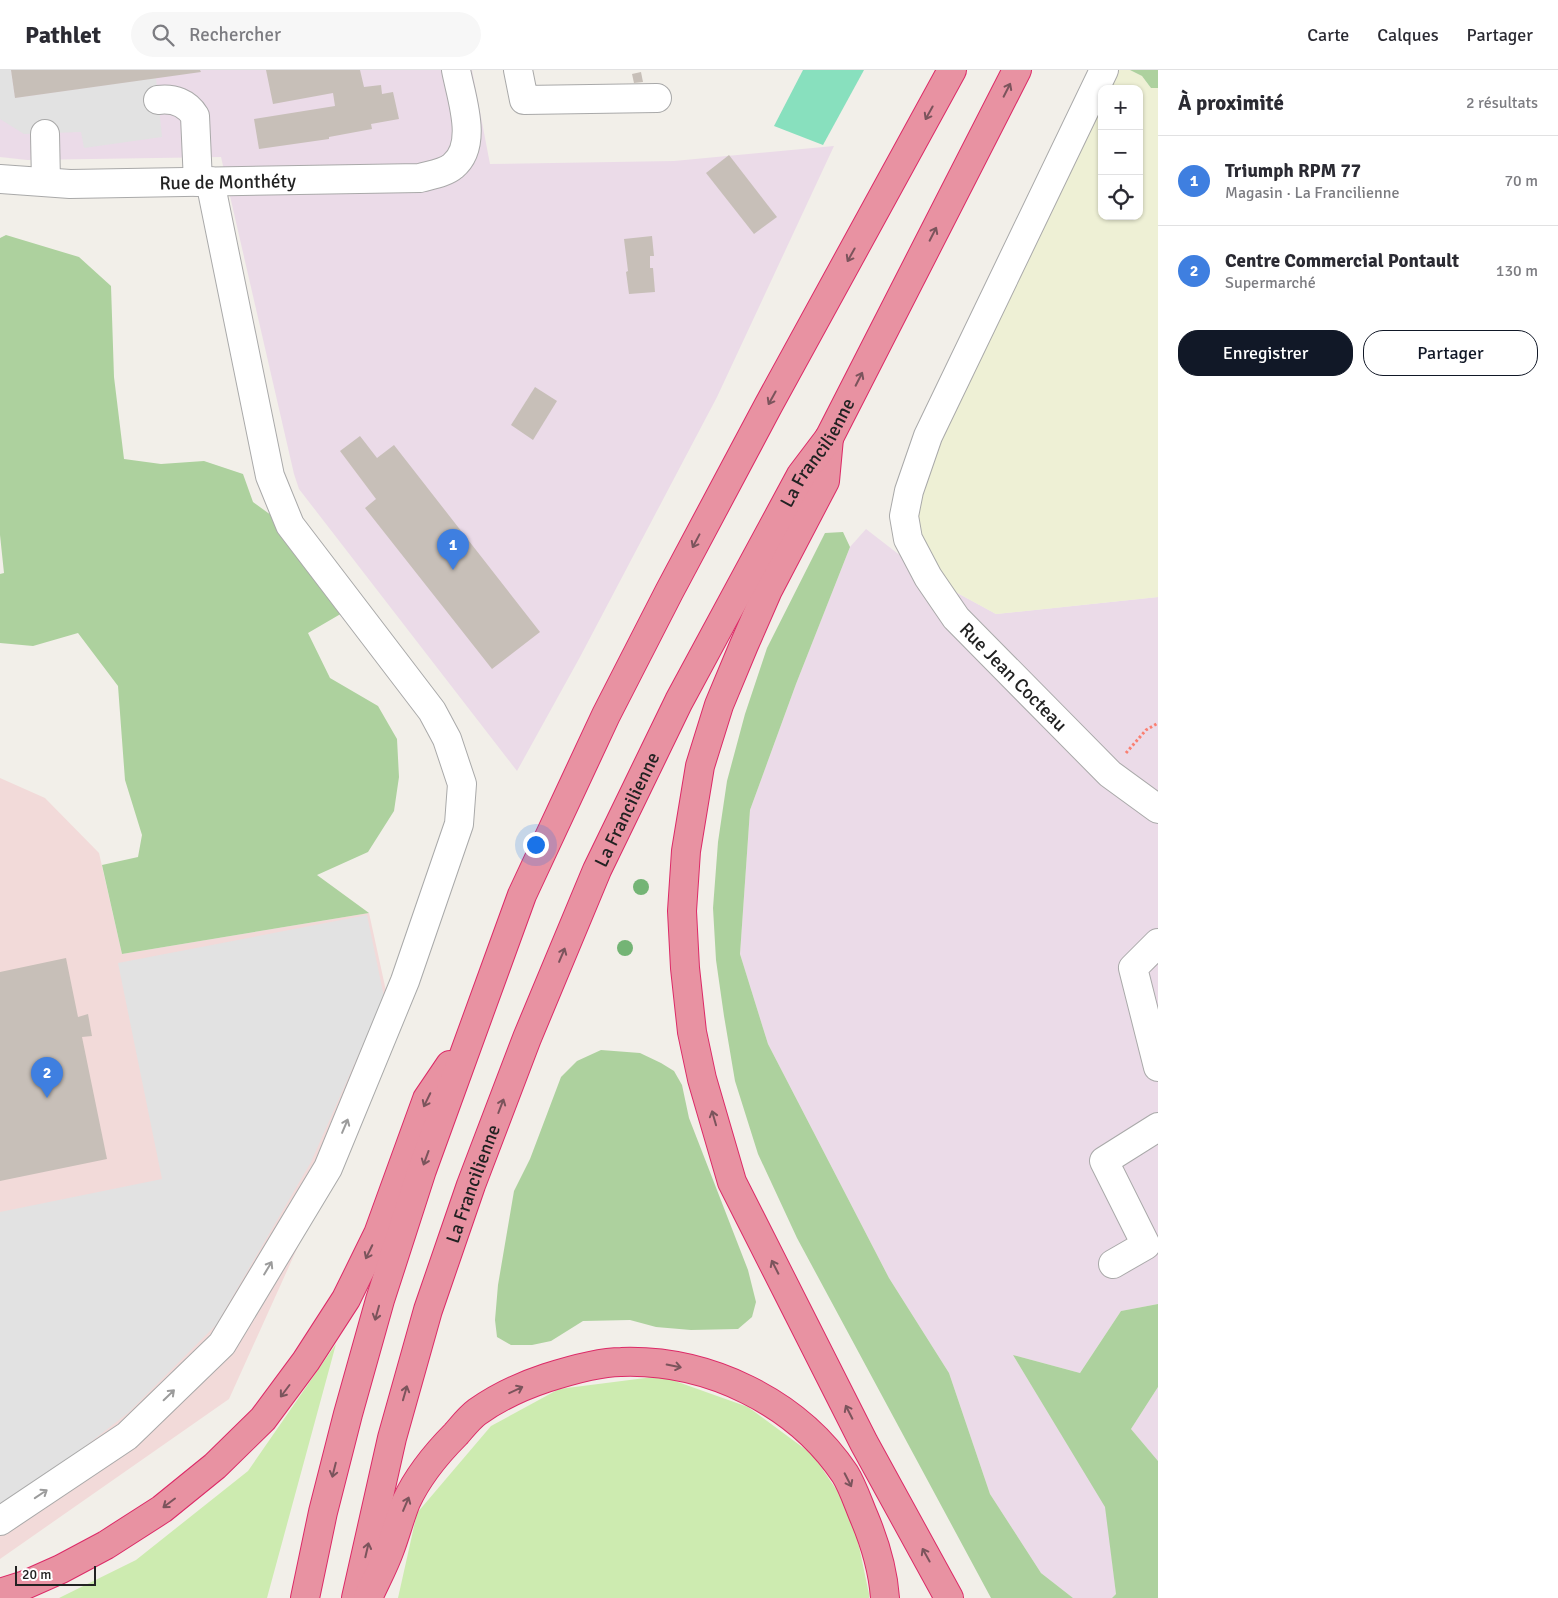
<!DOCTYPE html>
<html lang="fr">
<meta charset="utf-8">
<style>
:root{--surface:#fff;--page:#f7f7f7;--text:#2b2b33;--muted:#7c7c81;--line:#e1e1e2;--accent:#111827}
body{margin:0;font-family:Signika,sans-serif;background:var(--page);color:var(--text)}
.controls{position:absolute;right:15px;top:15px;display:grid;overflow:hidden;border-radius:10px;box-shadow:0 1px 4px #0004}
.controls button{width:45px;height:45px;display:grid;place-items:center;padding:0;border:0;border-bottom:1px solid var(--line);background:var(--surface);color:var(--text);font:25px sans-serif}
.scale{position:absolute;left:15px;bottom:12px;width:81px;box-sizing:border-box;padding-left:5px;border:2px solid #222;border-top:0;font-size:14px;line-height:18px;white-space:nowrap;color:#222;-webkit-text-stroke:4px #fff;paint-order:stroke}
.you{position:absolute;left:535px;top:774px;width:18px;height:18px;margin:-12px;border:4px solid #fff;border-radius:50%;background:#1a73e8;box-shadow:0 0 0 8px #1a73e833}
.badge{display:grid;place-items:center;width:32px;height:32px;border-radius:50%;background:var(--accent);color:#fff;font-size:16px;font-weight:700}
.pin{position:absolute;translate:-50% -41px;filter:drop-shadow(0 1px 2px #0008)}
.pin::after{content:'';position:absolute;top:26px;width:18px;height:15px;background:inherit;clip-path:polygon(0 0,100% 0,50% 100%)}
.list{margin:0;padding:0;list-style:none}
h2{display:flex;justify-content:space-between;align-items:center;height:65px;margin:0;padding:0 20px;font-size:21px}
h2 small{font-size:16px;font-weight:400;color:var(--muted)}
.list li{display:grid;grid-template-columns:32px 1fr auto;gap:15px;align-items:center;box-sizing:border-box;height:90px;padding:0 20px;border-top:1px solid var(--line)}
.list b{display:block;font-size:19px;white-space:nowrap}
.list p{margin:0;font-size:16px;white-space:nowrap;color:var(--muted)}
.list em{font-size:16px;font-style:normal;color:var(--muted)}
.actions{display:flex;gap:10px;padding:15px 20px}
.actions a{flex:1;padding:11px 0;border:1px solid var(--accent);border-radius:20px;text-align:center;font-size:18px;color:var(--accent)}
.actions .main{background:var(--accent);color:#fff}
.icon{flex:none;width:28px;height:28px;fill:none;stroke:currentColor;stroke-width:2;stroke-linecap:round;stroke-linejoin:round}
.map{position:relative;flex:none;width:1158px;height:1528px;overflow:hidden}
header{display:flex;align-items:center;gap:30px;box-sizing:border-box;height:70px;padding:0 25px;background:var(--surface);border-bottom:1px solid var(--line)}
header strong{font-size:24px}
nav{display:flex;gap:28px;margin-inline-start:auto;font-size:18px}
.search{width:350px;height:45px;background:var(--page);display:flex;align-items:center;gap:12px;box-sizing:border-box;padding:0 18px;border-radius:28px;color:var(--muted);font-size:19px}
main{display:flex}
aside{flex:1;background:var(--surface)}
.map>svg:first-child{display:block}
.commercial{fill:#f2dad9}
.industrial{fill:#ebdbe8}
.farmland{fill:#eef0d5;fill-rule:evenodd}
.grass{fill:#cdebb0}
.forest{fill:#add19e}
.pitch{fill:#88e0be}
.parking{fill:#e2e2e2}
.building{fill:#c7bfb8}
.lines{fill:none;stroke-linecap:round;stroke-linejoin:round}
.minor-casing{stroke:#a9a9a9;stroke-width:30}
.highway-casing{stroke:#dc2a67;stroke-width:30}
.path{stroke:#fa8072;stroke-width:3;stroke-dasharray:2.5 2.5;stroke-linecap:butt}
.minor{stroke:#fff;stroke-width:28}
.highway{stroke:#e892a2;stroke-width:28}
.tree{fill:#74b475}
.oneway{stroke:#7b545c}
.oneway2{stroke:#9c9c9c}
.labels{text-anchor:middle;stroke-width:4;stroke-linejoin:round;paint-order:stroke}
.street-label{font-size:19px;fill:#222;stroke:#fff}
</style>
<header>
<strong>Pathlet</strong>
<div class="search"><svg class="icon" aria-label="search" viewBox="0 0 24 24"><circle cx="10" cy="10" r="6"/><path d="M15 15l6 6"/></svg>Rechercher</div>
<nav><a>Carte</a><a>Calques</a><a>Partager</a></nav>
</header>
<main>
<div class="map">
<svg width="1158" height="1528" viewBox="0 0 1158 1528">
<rect width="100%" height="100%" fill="#f2efe9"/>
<polygon class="commercial" points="0,708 45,728 99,783 122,884 369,843 395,962 229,1329 0,1489"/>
<g class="industrial">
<polygon points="0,0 472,0 490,94 674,91 834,76 717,327 580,587 517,701 299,419 294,404 221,87 27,90 0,87"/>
<polygon points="866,459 928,507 996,544 1158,527 1158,1234 1121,1241 1080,1303 1013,1285 1106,1437 1116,1524 1112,1528 1073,1528 1041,1503 990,1424 949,1303 889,1208 768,974 740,884 750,740 796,614 850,477"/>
<polygon points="1158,1317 1158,1391 1131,1359"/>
</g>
<path class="farmland" d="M1104 0H1130L1142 6 1151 18H1158V527L996 544 928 507 909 421ZM1102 19H1139V146H1102Z"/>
<g class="grass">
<polygon points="336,1274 267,1528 59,1528 136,1490 248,1401"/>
<polygon points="661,1306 748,1337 813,1385 852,1443 869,1524 869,1528 398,1528 417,1443 491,1356 559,1319"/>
</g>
<g class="forest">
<polygon points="1130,0 1158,0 1158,18 1151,18 1142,6"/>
<polygon points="6,165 79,187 111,216 114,307 124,389 161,394 204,391 243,404 253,432 286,456 344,542 308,563 330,608 378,636 397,669 399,707 394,741 368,782 317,805 369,843 122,884 102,795 138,787 142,765 125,710 118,616 78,563 33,576 0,573 0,504 4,503 0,465 0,168"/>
<polygon points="843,462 850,477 796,614 750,740 740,884 768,974 889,1208 949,1303 990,1424 1041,1503 1073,1528 991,1528 797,1168 758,1084 735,1011 724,946 716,890 713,838 718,772 727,711 745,644 767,578 825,463"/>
<polygon points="601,980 640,983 661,993 674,1001 682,1015 689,1048 748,1200 756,1232 752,1247 738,1259 691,1260 656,1257 630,1250 583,1251 551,1271 532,1275 511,1275 497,1267 495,1250 498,1215 514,1121 530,1089 561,1007 577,991"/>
<polygon points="1158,1234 1158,1317 1131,1359 1158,1391 1158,1528 1112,1528 1116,1524 1105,1437 1013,1285 1080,1303 1121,1241"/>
</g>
<polygon class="pitch" points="803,0 864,0 823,75 774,56"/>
<g class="parking">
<polygon points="0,0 11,0 15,28 156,8 162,67 84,78 81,62 24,64 0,49"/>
<polygon points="367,845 384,927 311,1092 216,1255 128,1343 24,1424 0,1435 0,1142 162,1109 118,893"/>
</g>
<g class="building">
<polygon points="11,0 200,0 201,2 15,28"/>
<polygon points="266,0 360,0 364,17 381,15 382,24 393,22 399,49 371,54 372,59 329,67 329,69 259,79 254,49 335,36 333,23 273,34"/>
<polygon points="641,2 643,12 634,13 632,4"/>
<polygon points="729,85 777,147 754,164 706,103"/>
<polygon points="652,166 654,186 650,186 650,198 653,198 655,222 629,224 626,202 628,201 624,169"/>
<polygon points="535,317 557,331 533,370 511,355"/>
<polygon points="360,366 377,388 394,375 540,562 492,599 365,438 376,429 340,381"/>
<polygon points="66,888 78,947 88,944 92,966 82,967 107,1089 0,1111 0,902"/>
</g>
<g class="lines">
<defs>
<g id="minor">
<polyline points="518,0 524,30 657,28"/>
<path id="s1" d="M1104 0 928 366 909 421 904 446 908 469 928 507 956 548 1110 704 1158 739"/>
<path d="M158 30C174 28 187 33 195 46L198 112"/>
<polyline points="45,64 46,112"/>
<path id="s2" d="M0 109 70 114 420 108C430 105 445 103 453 96 479 75 461 27 456 0"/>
<polyline points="1158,873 1133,898 1158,997"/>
<polyline points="1113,1194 1146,1175 1104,1091 1158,1057"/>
<polyline points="0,1451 127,1366 222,1274 328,1098 405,911 459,754 462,714 447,669 432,641 290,455 270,406 210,111"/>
</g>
<g id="highway">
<polyline points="829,368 825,411 768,520 744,575 719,635 700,696 686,781 682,841 685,898 692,962 702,1009 732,1112 864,1373 949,1528"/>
<polyline points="0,1523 25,1515 61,1499 106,1475 162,1439 215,1396 263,1349 306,1291 346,1229 378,1164 427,1029 450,995"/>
<polyline points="305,1528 323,1442 348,1344 380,1230 422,1100 522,825 606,645 669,522 768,336 952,0"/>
<path id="s3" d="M356 1528 392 1368 428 1240 471 1115 527 968 597 800 679 631 801 405 829 368 1017 0"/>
<path d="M368 1528C375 1512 384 1496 390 1479 396 1463 400 1447 406 1432 418 1406 436 1384 456 1364 463 1356 469 1348 477 1342 498 1327 522 1316 546 1308 568 1301 598 1292 621 1292 708 1289 797 1332 845 1404 853 1417 858 1433 864 1447 875 1473 883 1500 885 1528"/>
</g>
</defs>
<use href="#minor" class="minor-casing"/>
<use href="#highway" class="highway-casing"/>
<polyline class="path" points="1126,683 1146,660 1158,653"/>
<use href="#minor" class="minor"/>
<use href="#highway" class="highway"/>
</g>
<g class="tree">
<circle cx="641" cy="817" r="8"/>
<circle cx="625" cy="878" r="8"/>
</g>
<defs><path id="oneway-shaft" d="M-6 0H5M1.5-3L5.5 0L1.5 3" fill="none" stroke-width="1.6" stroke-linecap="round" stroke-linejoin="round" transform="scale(1.25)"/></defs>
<g class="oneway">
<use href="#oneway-shaft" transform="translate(1007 20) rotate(-63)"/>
<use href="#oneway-shaft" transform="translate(929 43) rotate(119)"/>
<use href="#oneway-shaft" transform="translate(933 164) rotate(-63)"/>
<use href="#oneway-shaft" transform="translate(851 185) rotate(119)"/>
<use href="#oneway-shaft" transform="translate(859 309) rotate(-63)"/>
<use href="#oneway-shaft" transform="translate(772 328) rotate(119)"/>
<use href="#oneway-shaft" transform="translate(696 471) rotate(118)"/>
<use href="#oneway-shaft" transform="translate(562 885) rotate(-67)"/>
<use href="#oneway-shaft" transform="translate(427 1030) rotate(116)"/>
<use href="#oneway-shaft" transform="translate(501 1036) rotate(-69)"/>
<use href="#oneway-shaft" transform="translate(714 1048) rotate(-106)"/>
<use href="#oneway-shaft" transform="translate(426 1088) rotate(110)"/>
<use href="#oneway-shaft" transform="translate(369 1182) rotate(116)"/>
<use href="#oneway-shaft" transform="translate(775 1197) rotate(-117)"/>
<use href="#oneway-shaft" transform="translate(377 1243) rotate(106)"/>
<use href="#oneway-shaft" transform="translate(674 1296) rotate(11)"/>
<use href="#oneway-shaft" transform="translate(516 1320) rotate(-25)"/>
<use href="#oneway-shaft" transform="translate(285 1321) rotate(127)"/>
<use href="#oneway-shaft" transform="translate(405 1323) rotate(-74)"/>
<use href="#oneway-shaft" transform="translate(849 1342) rotate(-117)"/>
<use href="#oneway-shaft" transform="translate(334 1400) rotate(104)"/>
<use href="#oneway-shaft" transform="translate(848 1410) rotate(63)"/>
<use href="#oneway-shaft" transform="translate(169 1433) rotate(143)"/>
<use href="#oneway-shaft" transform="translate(406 1434) rotate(-67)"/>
<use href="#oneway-shaft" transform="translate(367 1480) rotate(-77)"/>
<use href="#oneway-shaft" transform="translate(926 1485) rotate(-119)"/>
</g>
<g class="oneway2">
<use href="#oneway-shaft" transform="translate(345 1056) rotate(-67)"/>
<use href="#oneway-shaft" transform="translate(268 1198) rotate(-59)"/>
<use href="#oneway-shaft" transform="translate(169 1325) rotate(-44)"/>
<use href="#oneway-shaft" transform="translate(41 1424) rotate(-34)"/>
</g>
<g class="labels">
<g class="street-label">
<text dy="7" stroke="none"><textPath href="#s2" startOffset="228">Rue de Monthéty</textPath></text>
<text dy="7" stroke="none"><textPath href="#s3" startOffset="1241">La Francilienne</textPath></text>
<text dy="7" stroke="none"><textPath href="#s1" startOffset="688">Rue Jean Cocteau</textPath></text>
<text dy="7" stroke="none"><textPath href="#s3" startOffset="836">La Francilienne</textPath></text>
<text dy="7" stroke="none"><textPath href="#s3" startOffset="431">La Francilienne</textPath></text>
</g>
</g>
</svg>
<div class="controls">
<button>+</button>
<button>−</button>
<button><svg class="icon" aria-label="locate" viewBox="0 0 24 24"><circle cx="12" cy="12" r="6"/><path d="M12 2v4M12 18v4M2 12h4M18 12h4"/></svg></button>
</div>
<div class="scale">20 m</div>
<div class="you"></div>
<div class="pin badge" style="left:453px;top:500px;background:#3f7fe0">1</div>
<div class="pin badge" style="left:47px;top:1028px;background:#3f7fe0">2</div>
</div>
<aside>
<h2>À proximité<small>2 résultats</small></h2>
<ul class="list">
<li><span class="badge" style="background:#3f7fe0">1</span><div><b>Triumph RPM 77</b><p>Magasin · La Francilienne</p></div><em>70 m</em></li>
<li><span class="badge" style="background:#3f7fe0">2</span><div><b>Centre Commercial Pontault</b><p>Supermarché</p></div><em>130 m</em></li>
</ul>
<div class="actions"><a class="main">Enregistrer</a><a>Partager</a></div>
</aside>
</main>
